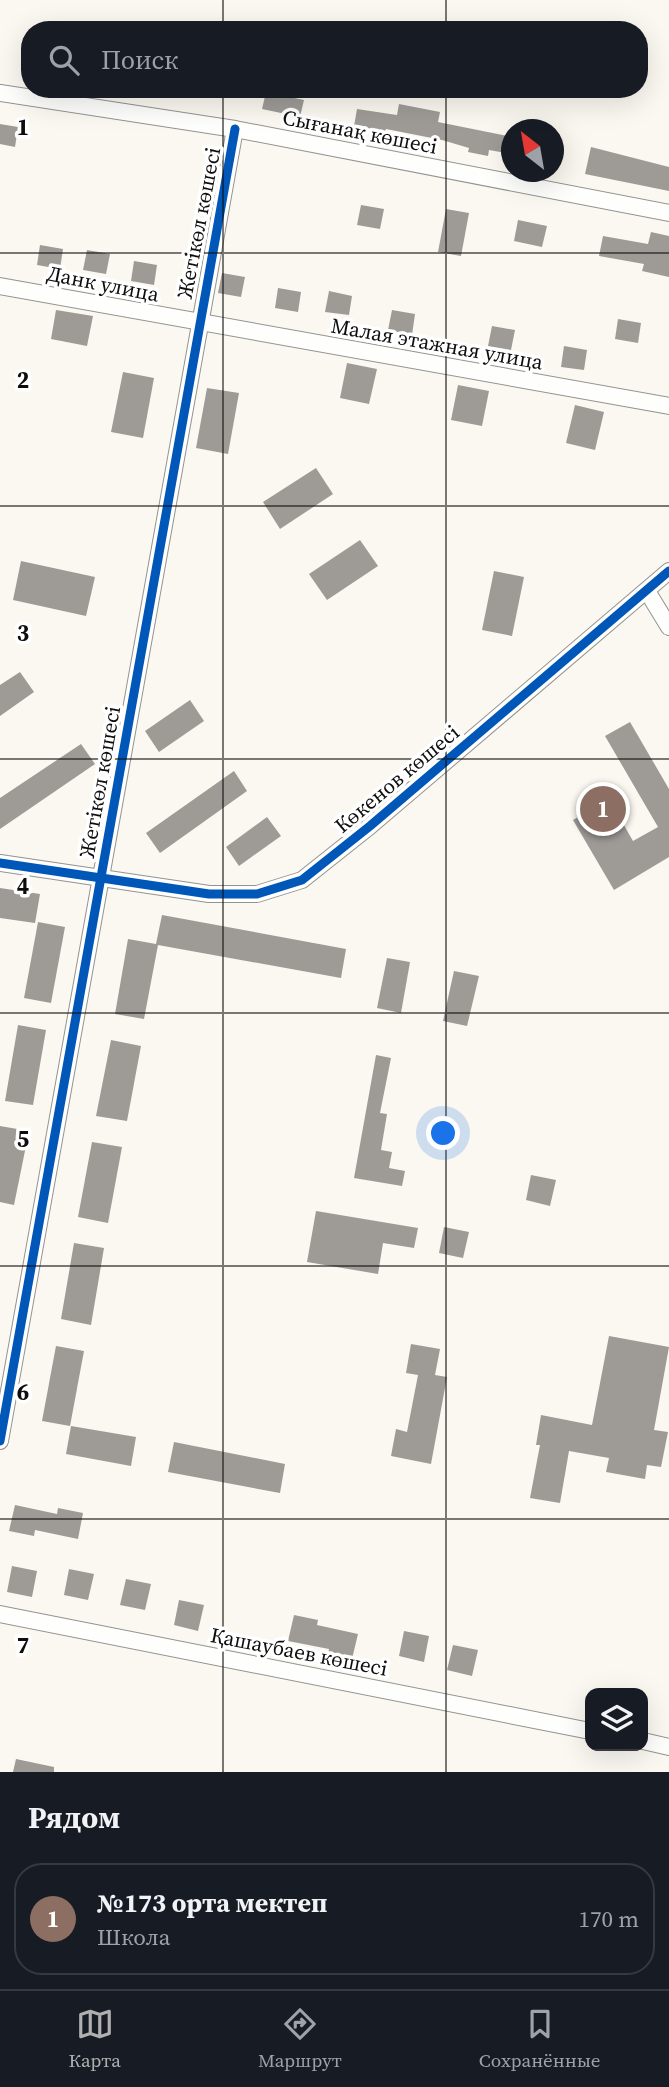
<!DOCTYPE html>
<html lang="ru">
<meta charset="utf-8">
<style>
:root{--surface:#171b24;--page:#20242c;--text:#f1f3f6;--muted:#9ea1a6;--line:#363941;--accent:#b0b0b1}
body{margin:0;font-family:"Source Serif 4",serif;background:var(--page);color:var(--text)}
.controls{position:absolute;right:21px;bottom:21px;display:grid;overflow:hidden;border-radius:14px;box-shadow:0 7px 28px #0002}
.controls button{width:63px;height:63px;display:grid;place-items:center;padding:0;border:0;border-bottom:2px solid var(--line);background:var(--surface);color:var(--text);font:35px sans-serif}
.compass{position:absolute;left:501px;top:119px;width:63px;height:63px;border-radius:50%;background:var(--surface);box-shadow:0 7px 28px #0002;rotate:329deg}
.you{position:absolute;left:444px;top:1134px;width:24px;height:24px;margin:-18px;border:5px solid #fff;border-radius:50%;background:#1a73e8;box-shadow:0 0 0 10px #1a73e833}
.badge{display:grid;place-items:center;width:46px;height:46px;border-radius:50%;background:var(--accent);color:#fff;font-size:23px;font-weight:700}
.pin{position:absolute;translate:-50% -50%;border:4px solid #fff;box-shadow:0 2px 7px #0006}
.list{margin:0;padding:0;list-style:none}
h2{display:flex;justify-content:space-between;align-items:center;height:91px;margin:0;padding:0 28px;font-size:30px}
h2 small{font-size:23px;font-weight:400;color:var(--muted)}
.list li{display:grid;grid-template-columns:46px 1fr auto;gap:21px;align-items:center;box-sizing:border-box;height:112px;margin:0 14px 14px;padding:0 14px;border:2px solid var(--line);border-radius:28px}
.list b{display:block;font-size:26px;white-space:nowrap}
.list p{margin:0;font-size:23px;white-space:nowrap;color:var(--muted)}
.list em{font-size:23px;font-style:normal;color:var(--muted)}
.icon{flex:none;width:38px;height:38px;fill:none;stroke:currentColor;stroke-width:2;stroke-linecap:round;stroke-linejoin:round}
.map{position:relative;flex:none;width:669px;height:1772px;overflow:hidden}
.search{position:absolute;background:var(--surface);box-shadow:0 7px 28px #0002;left:21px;right:21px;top:21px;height:77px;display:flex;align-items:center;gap:18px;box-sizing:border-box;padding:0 24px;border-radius:28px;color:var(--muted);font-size:26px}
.sheet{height:217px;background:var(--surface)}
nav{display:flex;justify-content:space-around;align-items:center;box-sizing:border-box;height:98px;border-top:2px solid var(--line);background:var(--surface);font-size:19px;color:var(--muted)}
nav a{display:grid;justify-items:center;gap:4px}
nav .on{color:var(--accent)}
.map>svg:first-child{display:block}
.building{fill:#9e9b97}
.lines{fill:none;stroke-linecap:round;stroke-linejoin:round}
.minor-casing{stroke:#949390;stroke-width:18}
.minor{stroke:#fefefd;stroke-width:16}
.cycleway-casing{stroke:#fff;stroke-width:13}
.cycleway{stroke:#0057b8;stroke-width:9}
.grid{fill:none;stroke:#0d0d0d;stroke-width:2;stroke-opacity:0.55}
.labels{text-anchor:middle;stroke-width:7;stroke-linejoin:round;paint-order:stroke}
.street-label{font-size:21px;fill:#0d0d0d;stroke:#fff}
.grid-label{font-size:23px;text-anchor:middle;font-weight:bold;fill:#0d0d0d;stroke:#fff;stroke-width:7;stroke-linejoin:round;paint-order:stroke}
</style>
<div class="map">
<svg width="669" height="1772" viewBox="0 0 669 1772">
<rect width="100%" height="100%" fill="#fbf8f1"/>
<g class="building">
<polygon points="266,92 304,100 300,117 262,109"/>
<polygon points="399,104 440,112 438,122 512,137 512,154 489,150 488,156 468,152 469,148 442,140 386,129 385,131 354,126 357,109 397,115"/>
<polygon points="0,124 18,127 15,147 0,144"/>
<polygon points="591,147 669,167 669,191 585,174"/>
<polygon points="361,205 384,209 380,229 357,225"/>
<polygon points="446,209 469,213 461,256 438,252"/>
<polygon points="518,220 547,226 542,247 514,241"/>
<polygon points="651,232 669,236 669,277 642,271 644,264 599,256 603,236 648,244"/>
<polygon points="40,245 63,249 60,269 37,265"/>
<polygon points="87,250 110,254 106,274 83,270"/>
<polygon points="134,261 157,265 154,285 131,281"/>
<polygon points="222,273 245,277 241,297 218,293"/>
<polygon points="278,288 301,292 298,312 275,308"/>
<polygon points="329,291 352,296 349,315 325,312"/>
<polygon points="56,310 93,316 87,346 51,339"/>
<polygon points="392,310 415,314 412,335 388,330"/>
<polygon points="618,319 641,323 638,343 615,339"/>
<polygon points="492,326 515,330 511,350 488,346"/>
<polygon points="564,346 587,350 584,370 561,367"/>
<polygon points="347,363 377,369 369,404 340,398"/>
<polygon points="123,372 154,378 143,438 111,432"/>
<polygon points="458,385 489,391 482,426 451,420"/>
<polygon points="207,388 239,393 228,454 196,448"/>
<polygon points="575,405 604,412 595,450 566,443"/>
<polygon points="316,468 333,494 280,529 263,502"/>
<polygon points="360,540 378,566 327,600 309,574"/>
<polygon points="21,561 95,577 86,616 13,600"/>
<polygon points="494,571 524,577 512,636 482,630"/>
<polygon points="20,672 34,692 0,716 0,685"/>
<polygon points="190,700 204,721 159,752 145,731"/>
<polygon points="630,722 669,789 669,857 614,890 573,820 609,799 633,841 658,827 605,736"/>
<polygon points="81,744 95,764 0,829 0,798"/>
<polygon points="234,771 247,791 160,853 146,833"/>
<polygon points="267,817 281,836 239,866 226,847"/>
<polygon points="0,888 40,894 35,923 0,918"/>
<polygon points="162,915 346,949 341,978 158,945 144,1019 115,1014 128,939 156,944"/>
<polygon points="38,922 65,927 51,1003 24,998"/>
<polygon points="387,958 410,962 401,1013 377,1008"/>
<polygon points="454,971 479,976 467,1026 443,1021"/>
<polygon points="18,1025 46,1030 33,1105 5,1101"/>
<polygon points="111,1040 141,1046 127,1121 96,1116"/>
<polygon points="376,1055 391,1058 380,1113 387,1114 381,1150 392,1152 389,1168 405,1171 402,1186 354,1178"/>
<polygon points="0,1126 29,1131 14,1205 0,1202"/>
<polygon points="92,1142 122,1147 108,1223 78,1217"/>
<polygon points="531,1175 556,1180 550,1206 526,1200"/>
<polygon points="316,1211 418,1228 414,1248 383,1243 378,1274 307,1262"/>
<polygon points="444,1227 469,1232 463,1258 439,1253"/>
<polygon points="74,1243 104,1248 91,1325 61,1319"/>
<polygon points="609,1336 669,1347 654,1430 668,1432 661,1467 647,1465 645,1479 606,1472 609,1458 569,1451 560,1503 530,1498 540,1445 536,1445 541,1415 592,1425"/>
<polygon points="411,1344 440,1349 435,1375 447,1377 431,1464 391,1456 396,1429 407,1432 418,1375 406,1373"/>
<polygon points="56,1346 84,1351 70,1426 42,1421"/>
<polygon points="71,1426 136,1437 131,1466 66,1454"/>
<polygon points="174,1442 285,1464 280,1493 168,1472"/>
<polygon points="15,1505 57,1514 58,1508 83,1513 78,1539 35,1530 34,1536 9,1531"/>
<polygon points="12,1566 37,1571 32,1597 7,1592"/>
<polygon points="69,1569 94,1574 88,1600 64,1595"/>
<polygon points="126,1579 151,1584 145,1610 120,1605"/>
<polygon points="179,1600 204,1605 198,1631 174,1625"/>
<polygon points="294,1615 318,1620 317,1625 358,1634 352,1659 328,1654 329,1649 288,1641"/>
<polygon points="404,1631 429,1636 424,1662 399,1656"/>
<polygon points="453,1645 478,1650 472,1676 447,1670"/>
<polygon points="16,1759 54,1767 54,1772 13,1772"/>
</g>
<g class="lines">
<defs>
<g id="minor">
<polyline points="0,93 235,129 669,213"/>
<polyline points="0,286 669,406"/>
<polyline points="647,591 669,627"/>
<polyline points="0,863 209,894 257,894 302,880 370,826 669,571"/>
<polyline points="0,1441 235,129"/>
<polyline points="0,1614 590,1731"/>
<polyline points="643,1741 669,1747"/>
</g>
</defs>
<use href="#minor" class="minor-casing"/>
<use href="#minor" class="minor"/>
<defs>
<g id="cycleway">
<polyline points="0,863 209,894 257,894 302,880 370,826 669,571"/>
<polyline points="0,1441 235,129"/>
</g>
</defs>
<use href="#cycleway" class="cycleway-casing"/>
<use href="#cycleway" class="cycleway"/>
</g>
<path class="grid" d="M223 0V30M446 0V30M223 89V1772M446 89V1772M0 253H669M0 506H669M0 759H669M0 1013H669M0 1266H669M0 1519H669"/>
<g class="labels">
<g class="street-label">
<text transform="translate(360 132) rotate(11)" y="7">Сығанақ көшесі</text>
<text transform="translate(199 223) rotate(-79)" y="7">Жетікөл көшесі</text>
<text transform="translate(103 284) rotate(11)" y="7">Данк улица</text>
<text transform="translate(437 344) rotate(10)" y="7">Малая этажная улица</text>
<text transform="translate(397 779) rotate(-40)" y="7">Көкенов көшесі</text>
<text transform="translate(100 782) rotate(-80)" y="7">Жетікөл көшесі</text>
<text transform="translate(299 1652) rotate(11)" y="7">Қашаубаев көшесі</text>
</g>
</g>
<g class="grid-label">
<text x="23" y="135">1</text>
<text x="23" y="388">2</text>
<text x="23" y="641">3</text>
<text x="23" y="894">4</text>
<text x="23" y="1147">5</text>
<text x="23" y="1400">6</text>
<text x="23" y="1653">7</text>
</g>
</svg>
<div class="controls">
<button><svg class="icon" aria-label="layers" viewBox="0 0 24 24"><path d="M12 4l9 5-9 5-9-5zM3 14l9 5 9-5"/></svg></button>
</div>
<svg class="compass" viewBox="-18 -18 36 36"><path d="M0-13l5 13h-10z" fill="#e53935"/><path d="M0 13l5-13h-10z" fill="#9ea1a6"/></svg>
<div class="you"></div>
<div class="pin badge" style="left:603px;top:809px;background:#8d6e63">1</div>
<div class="search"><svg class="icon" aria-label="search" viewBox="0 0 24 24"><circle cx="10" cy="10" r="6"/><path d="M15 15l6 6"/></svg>Поиск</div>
</div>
<section class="sheet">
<h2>Рядом<small></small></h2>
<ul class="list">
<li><span class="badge" style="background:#8d6e63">1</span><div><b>№173 орта мектеп</b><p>Школа</p></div><em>170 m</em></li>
</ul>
</section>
<nav>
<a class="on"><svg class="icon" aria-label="map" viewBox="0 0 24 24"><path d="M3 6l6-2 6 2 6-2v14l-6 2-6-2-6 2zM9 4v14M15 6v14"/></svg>Карта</a>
<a><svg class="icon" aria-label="directions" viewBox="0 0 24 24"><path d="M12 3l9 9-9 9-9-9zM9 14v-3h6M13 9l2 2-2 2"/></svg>Маршрут</a>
<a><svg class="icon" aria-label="saved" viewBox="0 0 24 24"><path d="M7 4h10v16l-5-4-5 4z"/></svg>Сохранённые</a>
</nav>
